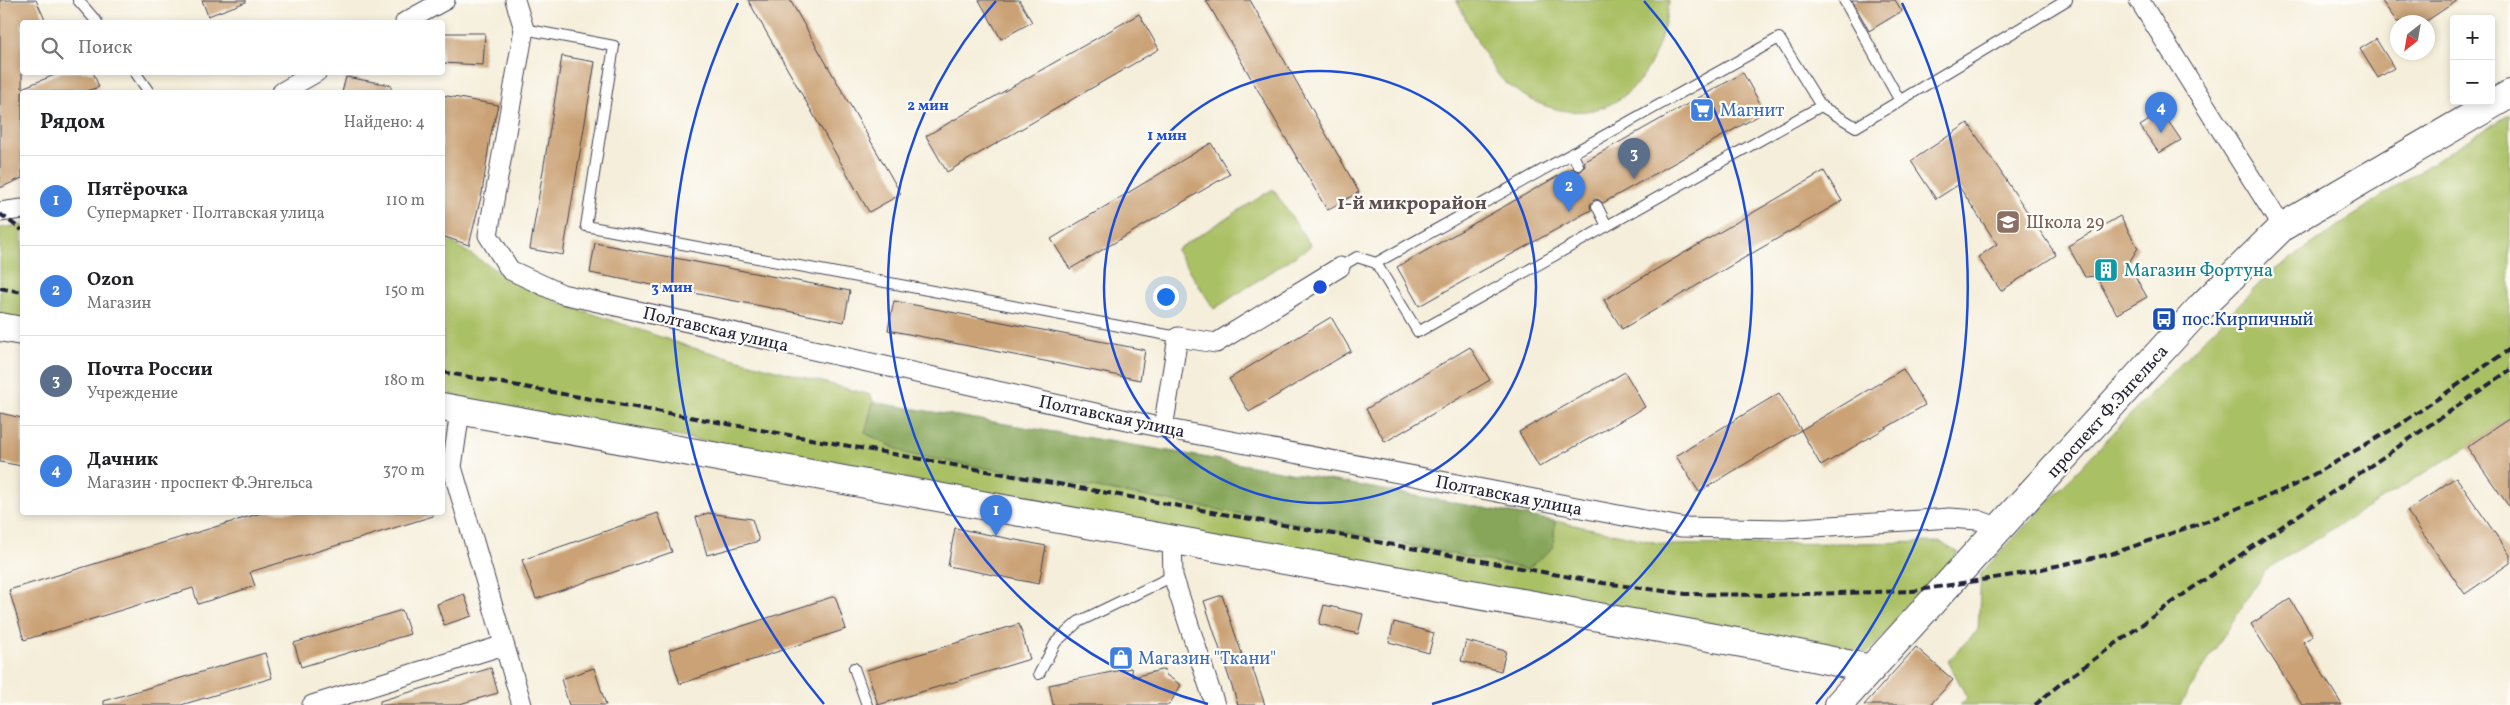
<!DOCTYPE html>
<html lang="ru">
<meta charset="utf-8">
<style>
:root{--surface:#fff;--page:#f2f2f2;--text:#202124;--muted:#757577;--line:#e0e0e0;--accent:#d1495b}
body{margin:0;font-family:Vollkorn,serif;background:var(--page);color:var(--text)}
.controls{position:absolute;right:15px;top:15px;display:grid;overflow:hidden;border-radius:5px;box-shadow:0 2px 8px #0003}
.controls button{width:45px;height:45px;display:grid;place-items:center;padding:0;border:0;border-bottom:1px solid var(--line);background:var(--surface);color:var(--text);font:25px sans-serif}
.compass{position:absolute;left:2390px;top:15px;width:45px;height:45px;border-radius:50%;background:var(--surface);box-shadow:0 2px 8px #0003;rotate:211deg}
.you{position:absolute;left:1165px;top:296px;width:18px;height:18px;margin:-12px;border:4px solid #fff;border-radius:50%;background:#1a73e8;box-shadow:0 0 0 8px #1a73e833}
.badge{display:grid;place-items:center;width:32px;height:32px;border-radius:50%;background:var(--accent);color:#fff;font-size:16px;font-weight:700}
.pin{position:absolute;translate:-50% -41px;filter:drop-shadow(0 1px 2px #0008)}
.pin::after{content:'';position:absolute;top:26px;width:18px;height:15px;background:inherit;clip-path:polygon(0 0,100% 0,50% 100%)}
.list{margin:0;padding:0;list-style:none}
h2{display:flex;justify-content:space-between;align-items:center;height:65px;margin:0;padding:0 20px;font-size:21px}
h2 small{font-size:16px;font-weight:400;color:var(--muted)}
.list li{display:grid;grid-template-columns:32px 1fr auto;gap:15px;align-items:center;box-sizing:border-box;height:90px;padding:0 20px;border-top:1px solid var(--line)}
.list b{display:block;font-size:19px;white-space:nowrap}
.list p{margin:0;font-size:16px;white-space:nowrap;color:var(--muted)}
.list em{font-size:16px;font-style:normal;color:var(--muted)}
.icon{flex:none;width:28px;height:28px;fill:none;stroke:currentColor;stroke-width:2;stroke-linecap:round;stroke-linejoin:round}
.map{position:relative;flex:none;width:2510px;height:705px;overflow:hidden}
.search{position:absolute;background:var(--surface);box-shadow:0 2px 8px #0003;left:20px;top:20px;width:425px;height:55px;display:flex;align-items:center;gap:12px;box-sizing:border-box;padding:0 18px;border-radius:5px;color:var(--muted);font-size:19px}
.panel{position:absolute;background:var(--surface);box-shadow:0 2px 8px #0003;left:20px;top:90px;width:425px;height:425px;border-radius:5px}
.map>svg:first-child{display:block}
.green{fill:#aac065;stroke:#667150}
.forest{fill:#87a65a;stroke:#54644a}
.building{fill:#caa276}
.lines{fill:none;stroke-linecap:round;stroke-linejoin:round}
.lane-casing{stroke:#424153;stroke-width:12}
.street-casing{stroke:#424153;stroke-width:21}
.secondary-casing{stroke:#424153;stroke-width:30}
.lane{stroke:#fff;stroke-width:10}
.street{stroke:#fff;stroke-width:19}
.secondary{stroke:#fff;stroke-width:28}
.rail{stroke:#22223b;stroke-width:4;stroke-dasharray:8 4;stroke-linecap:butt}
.ring{fill:none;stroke:#1d4ed8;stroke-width:2.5}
.labels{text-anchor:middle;stroke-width:4.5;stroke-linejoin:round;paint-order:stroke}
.shop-label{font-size:18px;fill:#366cbe;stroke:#fdfcf7;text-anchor:start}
.education-label{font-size:18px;fill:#785e54;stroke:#fdfcf7;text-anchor:start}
.culture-label{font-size:18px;fill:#0d838f;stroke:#fdfcf7;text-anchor:start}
.transit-label{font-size:18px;fill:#164399;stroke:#fdfcf7;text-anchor:start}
.street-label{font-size:18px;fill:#22223b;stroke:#fdfcf7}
.neighbourhood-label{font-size:19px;font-weight:bold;fill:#5d4f50;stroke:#fdfcf7}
.centre{fill:#1d4ed8;stroke:#fdfcf7;stroke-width:2.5}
.ring-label{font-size:15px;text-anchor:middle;font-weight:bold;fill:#1d4ed8;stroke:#fdfcf7;stroke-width:4.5;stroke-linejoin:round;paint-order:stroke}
</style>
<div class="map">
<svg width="2510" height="705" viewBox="0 0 2510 705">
<rect width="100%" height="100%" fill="#fdfcf7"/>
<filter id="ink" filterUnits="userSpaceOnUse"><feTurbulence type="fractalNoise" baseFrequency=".02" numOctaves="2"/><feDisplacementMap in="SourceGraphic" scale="10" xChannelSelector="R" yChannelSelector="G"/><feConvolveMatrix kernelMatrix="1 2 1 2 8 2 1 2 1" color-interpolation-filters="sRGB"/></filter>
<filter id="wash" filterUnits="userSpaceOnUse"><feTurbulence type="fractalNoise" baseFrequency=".0096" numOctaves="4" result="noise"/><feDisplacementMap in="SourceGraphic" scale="20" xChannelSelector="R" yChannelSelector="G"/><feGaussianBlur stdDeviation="1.12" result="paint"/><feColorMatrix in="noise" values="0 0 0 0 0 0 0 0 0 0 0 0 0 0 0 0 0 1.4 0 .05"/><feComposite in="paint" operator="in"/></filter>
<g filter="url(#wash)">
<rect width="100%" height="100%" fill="#f5eeda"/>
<g class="green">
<path d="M1456 0H1669C1669 11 1666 19 1663 30 1643 113 1571 137 1505 82 1488 68 1468 21 1456 0Z"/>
<polygon points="2510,114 2510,418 2467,447 2265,570 2180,705 1960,705 1967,698 1948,661 1978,630 1981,573 2149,395 2270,273 2399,184"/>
<polygon points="1273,189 1311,246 1214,309 1176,250"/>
<polygon points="22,225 22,321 0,318 0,228"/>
<polygon points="442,236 502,274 555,301 690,347 871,395 873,402 865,433 907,454 1354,534 1526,569 1553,548 1555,521 1668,545 1940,542 1958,553 1869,652 1850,656 1125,522 792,456 443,397"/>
</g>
<polygon class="forest" points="873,402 1175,452 1555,521 1553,548 1527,569 1354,534 907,454 865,433"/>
<g id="blocks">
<g class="building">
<polygon points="0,0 36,0 46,22 22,22 22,88 62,72 93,72 99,87 84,92 22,92 22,178 0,188"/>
<polygon points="202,0 246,0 246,2 208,16"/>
<polygon points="748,0 790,0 901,194 869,212"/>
<polygon points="979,0 1019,0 1032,22 1001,39"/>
<polygon points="1206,0 1250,0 1359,192 1327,210"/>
<polygon points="1852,0 1895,0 1902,11 1869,31"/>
<polygon points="2381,0 2458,0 2425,22 2397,22"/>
<polygon points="1139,14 1159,49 947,172 926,136"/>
<polygon points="442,33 485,33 483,65 442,63"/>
<polygon points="2376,39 2394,68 2378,78 2360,49"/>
<polygon points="562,56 595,62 563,255 530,249"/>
<polygon points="1743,73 1765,112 1603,203 1598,199 1594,200 1590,205 1591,210 1419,306 1397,267 1572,168 1577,172 1581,171 1585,166 1584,162"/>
<polygon points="346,77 391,85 391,92 342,92"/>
<polygon points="442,95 498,105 490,138 482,193 469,245 442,236"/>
<polygon points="2162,112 2181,140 2159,153 2140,126"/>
<polygon points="1968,123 2056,255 2001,291 1978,257 1997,244 1958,185 1936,199 1911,161"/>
<polygon points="1211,143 1230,174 1070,269 1051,239"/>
<polygon points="1824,171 1842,201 1622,329 1604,300"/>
<polygon points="2120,216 2138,248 2128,264 2147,297 2117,314 2096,276 2085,277 2068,246"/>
<polygon points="595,243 850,291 844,322 590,273"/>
<polygon points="894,301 1145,350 1140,380 888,330"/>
<polygon points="1331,317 1351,351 1249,412 1229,379"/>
<polygon points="1470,347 1490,380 1385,442 1366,409"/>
<polygon points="1903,369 1925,405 1821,466 1801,430"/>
<polygon points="1625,372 1645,407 1539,467 1519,432"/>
<polygon points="1779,393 1801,430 1699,492 1676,456"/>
<polygon points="0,413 22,418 22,466 0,462"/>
<polygon points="2510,418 2510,508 2467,447"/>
<polygon points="2456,477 2510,555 2510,563 2465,594 2407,511"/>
<polygon points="264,512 432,512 433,516 250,572 255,586 198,604 193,588 24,640 9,590"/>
<polygon points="658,513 672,552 536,599 522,560"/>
<polygon points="708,513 752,519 759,541 707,555 696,517"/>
<polygon points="955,528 1046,546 1039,584 948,566"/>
<polygon points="464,594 472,616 444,625 437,604"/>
<polygon points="1222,595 1245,663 1250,661 1265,705 1238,705 1204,601"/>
<polygon points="835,596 846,629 680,684 669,650"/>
<polygon points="2290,599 2313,636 2303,642 2342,705 2302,705 2251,624"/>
<polygon points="1324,605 1363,614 1358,634 1319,624"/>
<polygon points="402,610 410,634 301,667 294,643"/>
<polygon points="1394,622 1434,633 1429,653 1389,642"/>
<polygon points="1019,624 1030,659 878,705 867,670"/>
<polygon points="1466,641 1506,651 1501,671 1461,661"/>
<polygon points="1916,647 1953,680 1930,705 1864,705"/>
<polygon points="265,653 272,678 181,705 104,705 104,701"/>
<polygon points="491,668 498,693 456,705 380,705 380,701"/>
<polygon points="594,668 606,705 569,705 561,679"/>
<polygon points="1131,668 1133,677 1165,669 1166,675 1181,685 1169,705 1053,705 1049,685"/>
</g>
</g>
</g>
<g filter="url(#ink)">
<use href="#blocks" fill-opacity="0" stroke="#424153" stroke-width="1"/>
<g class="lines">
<defs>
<g id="lane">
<polyline points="78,0 97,22"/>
<polyline points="1844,0 1900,101"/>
<polyline points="524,29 614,46 586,226 1178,337"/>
<polyline points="135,72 149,92"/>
<polyline points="1572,153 1578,165"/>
<polyline points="1597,206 1607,226"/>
<polyline points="1376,263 1779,38 1821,106"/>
<polyline points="1340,267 1357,257 1376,263 1418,332 1821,106 1856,127 2067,0"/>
<polyline points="854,668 867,705"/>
<polyline points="1039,674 1056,642 1078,622 1173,576"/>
</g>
<g id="street">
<polyline points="515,0 524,29 488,235 510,270 562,294 1163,428 1681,527 1785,529 1950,518 1978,520 2000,528"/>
<polyline points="2139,0 2282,227"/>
<polyline points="405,22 445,0"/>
<polyline points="282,92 317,72"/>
<polyline points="0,212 22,209"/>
<polyline points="460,411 452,467 522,705"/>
<polyline points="1163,428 1178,337 1216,343 1340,267"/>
<polyline points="1172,540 1173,576 1215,705"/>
<polyline points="312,705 504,645"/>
</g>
<g id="secondary">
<polyline points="0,327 22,331"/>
<polyline points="442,407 1764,647 1871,669"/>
<polyline points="1838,705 2201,307 2282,227 2510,94"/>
</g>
</defs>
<use href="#lane" class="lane-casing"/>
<use href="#street" class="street-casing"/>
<use href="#secondary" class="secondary-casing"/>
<use href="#lane" class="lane"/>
<use href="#street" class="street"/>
<use href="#secondary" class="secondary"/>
<g class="rail">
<polyline points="0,214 22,230"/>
<polyline points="0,288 22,292"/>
<polyline points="442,372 1603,583 1686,594 1770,595 1913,591 2019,574 2111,554 2207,521 2297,484 2398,426 2510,349"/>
<polyline points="2035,705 2060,684 2191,589 2510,370"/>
</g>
</g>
</g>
<g class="ring">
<circle cx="1320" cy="287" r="216"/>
<path d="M1208 704A432 432 0 0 1 996 1M1644 1A432 432 0 0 1 1432 704"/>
<path d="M824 704A648 648 0 0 1 738 3M1902 3A648 648 0 0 1 1816 704"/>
</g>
<defs>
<symbol id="supermarket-square" viewBox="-11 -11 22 22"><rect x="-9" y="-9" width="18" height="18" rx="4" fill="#3f7fe0" stroke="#fdfcf7"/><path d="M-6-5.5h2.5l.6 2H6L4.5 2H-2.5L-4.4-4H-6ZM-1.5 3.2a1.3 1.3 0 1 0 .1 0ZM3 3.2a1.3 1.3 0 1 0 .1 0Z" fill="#fff"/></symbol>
<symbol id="school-square" viewBox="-11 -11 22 22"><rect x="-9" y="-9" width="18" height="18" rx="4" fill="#8d6e63" stroke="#fdfcf7"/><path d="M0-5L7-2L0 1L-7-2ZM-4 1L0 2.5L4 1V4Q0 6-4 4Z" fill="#fff"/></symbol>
<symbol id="building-square" viewBox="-11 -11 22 22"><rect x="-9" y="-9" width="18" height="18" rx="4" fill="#0f9aa8" stroke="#fdfcf7"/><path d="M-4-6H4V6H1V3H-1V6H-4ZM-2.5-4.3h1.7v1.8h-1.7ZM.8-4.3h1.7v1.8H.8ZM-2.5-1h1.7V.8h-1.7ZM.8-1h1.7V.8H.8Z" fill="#fff"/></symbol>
<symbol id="bus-square" viewBox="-11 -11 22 22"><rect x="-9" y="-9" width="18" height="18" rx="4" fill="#1a4fb4" stroke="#fdfcf7"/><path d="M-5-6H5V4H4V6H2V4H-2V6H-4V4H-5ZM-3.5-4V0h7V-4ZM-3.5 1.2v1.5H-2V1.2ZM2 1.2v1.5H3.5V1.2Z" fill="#fff"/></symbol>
<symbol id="shop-square" viewBox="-11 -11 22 22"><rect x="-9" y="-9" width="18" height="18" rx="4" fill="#3f7fe0" stroke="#fdfcf7"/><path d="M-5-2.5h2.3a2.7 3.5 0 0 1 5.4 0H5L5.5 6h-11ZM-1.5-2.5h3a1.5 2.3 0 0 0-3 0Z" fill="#fff"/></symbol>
</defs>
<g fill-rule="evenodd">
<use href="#supermarket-square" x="1688" y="96" width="28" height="28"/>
<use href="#school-square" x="1994" y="208" width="28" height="28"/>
<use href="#building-square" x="2092" y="256" width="28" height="28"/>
<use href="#bus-square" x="2150" y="305" width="28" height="28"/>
<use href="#shop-square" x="1107" y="644" width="28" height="28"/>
</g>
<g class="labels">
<g class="shop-label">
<text x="1720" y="116">Магнит</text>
<text x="1138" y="664">Магазин "Ткани"</text>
</g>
<g class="education-label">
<text x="2026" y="228">Школа 29</text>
</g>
<g class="culture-label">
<text x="2124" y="276">Магазин Фортуна</text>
</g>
<g class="transit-label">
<text x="2182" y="325">пос.Кирпичный</text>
</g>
<g class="street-label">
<text transform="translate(716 329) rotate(13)" y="6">Полтавская улица</text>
<text transform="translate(2107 411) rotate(-48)" y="6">проспект Ф.Энгельса</text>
<text transform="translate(1112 416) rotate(12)" y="6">Полтавская улица</text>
<text transform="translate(1509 495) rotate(11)" y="6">Полтавская улица</text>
</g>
<g class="neighbourhood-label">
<text x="1412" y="209">1-й микрорайон</text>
</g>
</g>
<circle cx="1320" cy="287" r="8" class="centre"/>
<g class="ring-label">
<text x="928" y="110">2 мин</text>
<text x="1167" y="140">1 мин</text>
<text x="672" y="292">3 мин</text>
</g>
</svg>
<div class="controls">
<button>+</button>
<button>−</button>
</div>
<svg class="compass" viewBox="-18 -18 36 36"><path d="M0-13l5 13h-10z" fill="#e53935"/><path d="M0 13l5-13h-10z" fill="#757577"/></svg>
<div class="you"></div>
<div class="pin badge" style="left:996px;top:536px;background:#3f7fe0">1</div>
<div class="pin badge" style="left:1569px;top:212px;background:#3f7fe0">2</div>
<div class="pin badge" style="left:1634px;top:179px;background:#5c6f8a">3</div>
<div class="pin badge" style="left:2161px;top:133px;background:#3f7fe0">4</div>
<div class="search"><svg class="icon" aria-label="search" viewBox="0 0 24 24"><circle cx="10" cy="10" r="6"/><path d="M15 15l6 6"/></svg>Поиск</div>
<section class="panel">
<h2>Рядом<small>Найдено: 4</small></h2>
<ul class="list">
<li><span class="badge" style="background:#3f7fe0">1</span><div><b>Пятёрочка</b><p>Супермаркет · Полтавская улица</p></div><em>110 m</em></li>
<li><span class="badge" style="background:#3f7fe0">2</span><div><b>Ozon</b><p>Магазин</p></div><em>150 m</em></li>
<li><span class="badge" style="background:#5c6f8a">3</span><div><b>Почта России</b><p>Учреждение</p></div><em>180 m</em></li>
<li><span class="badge" style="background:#3f7fe0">4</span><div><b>Дачник</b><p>Магазин · проспект Ф.Энгельса</p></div><em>370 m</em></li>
</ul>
</section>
</div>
